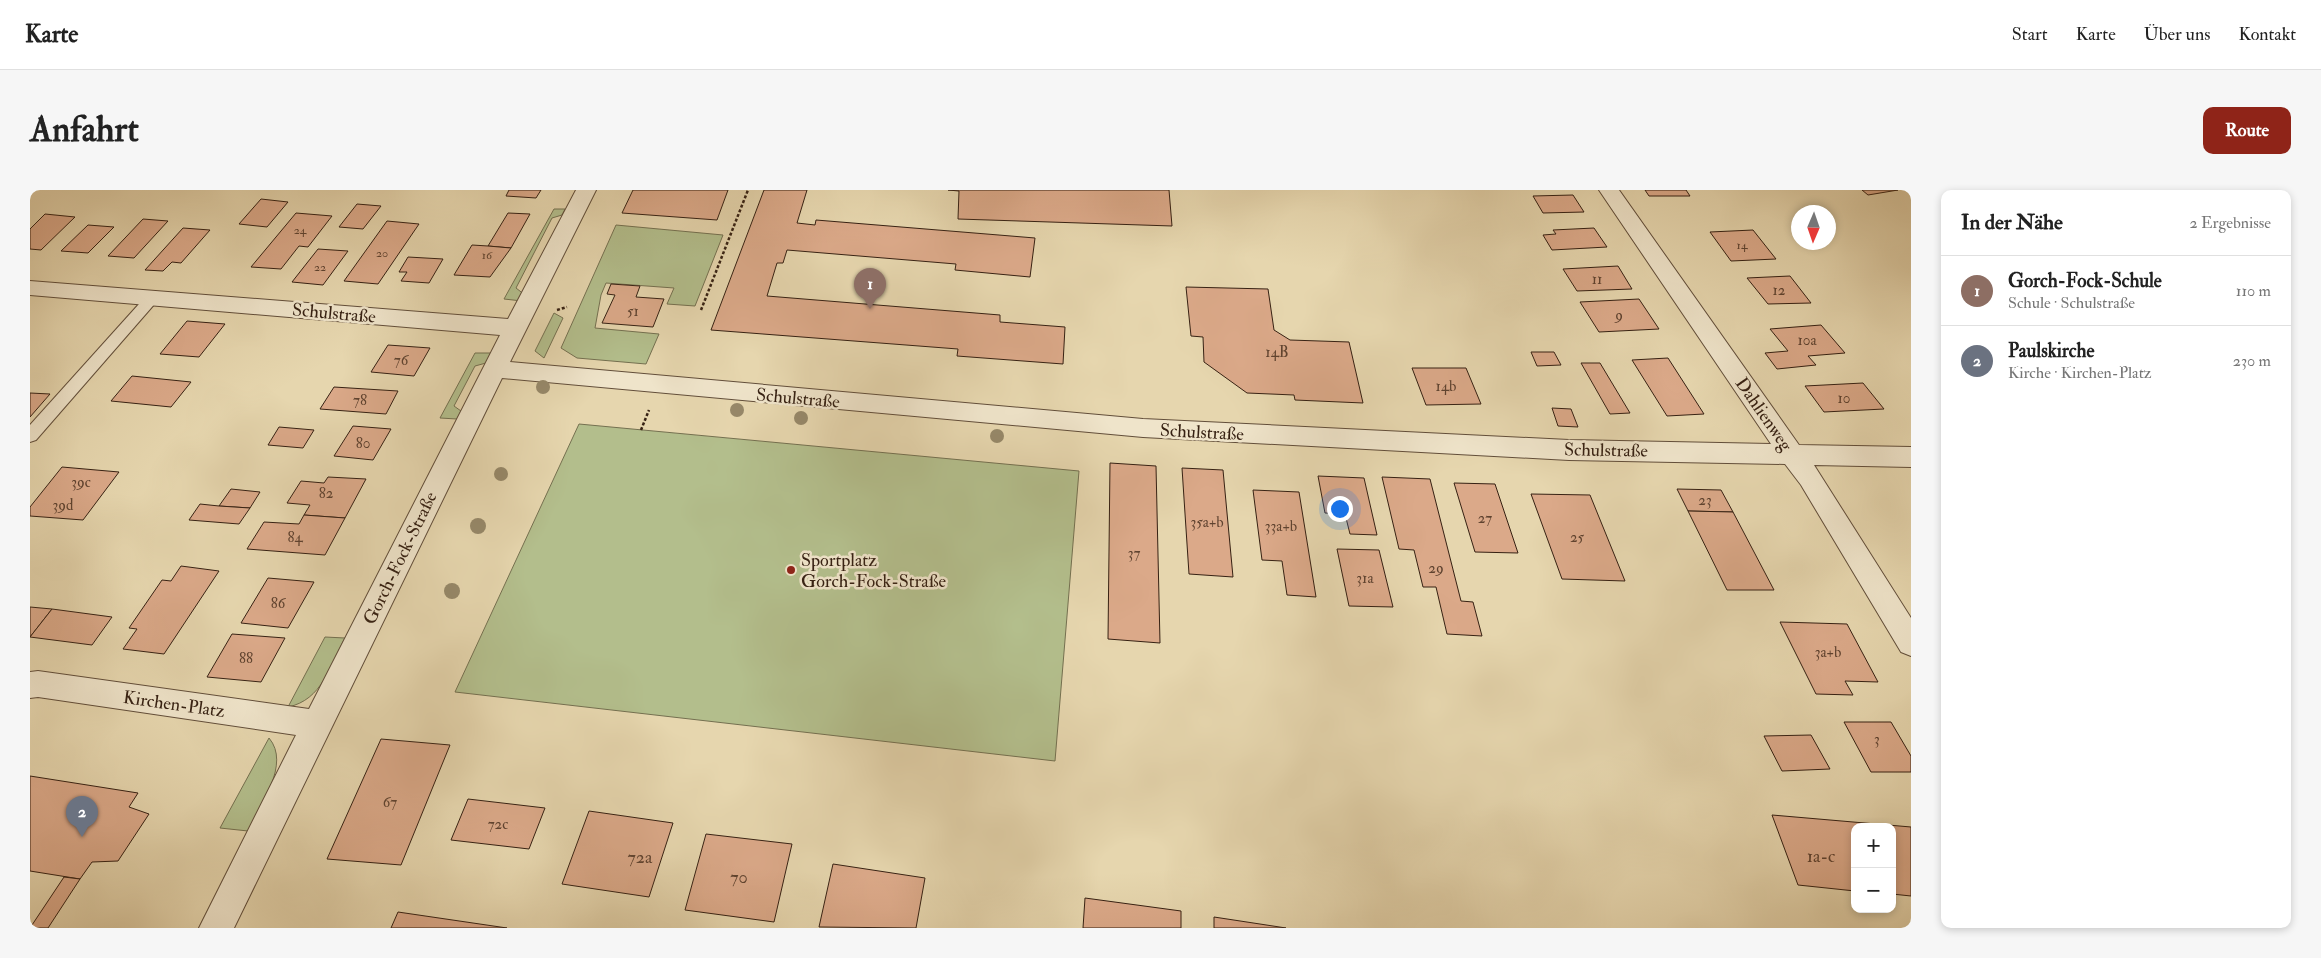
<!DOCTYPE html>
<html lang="de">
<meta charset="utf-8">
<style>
:root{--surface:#fff;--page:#f6f6f6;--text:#222;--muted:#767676;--line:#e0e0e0;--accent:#8f2418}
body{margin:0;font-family:"IM FELL Double Pica",serif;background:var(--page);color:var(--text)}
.controls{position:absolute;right:15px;bottom:15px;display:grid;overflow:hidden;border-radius:10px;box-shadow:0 2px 8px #0003}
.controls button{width:45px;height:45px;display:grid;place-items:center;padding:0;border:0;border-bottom:1px solid var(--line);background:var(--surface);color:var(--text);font:25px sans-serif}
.compass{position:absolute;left:1761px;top:15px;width:45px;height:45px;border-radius:50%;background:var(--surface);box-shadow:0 2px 8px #0003;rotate:182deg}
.you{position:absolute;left:1309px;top:318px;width:18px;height:18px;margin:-12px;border:4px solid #fff;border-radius:50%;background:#1a73e8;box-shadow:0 0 0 8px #1a73e833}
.badge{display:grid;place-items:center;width:32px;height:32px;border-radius:50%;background:var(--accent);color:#fff;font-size:16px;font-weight:700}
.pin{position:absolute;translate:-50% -41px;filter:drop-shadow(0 1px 2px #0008)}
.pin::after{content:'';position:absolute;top:26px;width:18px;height:15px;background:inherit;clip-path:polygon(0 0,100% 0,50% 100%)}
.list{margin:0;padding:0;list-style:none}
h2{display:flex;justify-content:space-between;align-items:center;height:65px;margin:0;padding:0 20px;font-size:21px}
h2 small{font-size:16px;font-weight:400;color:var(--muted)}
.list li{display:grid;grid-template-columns:32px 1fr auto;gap:15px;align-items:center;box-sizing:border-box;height:70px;padding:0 20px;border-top:1px solid var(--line)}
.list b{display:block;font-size:19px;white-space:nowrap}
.list p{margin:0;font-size:16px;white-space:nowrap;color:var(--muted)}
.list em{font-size:16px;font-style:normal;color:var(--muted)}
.map{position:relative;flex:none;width:1881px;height:738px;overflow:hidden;border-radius:10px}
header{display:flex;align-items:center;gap:30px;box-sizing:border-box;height:70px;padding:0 25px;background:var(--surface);border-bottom:1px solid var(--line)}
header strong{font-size:24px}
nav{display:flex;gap:28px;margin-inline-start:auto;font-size:18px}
.intro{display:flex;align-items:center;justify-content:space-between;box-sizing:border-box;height:120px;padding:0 30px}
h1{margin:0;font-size:35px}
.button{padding:12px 22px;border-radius:10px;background:var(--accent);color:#fff;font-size:18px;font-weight:700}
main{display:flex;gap:30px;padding:0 30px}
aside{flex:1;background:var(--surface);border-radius:10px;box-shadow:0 2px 8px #0003}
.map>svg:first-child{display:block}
.green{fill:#b3be8c;stroke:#747050}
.building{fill:#dba989;stroke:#362113}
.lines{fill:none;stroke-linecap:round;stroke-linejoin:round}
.lane-casing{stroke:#624e3a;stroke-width:2}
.street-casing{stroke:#624e3a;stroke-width:2}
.path{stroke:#362113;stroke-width:2.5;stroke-dasharray:3 2;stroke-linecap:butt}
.lane{fill:#efe4ca;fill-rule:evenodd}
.street{fill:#efe4ca;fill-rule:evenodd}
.tree{fill:#968869}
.poi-dot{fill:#8f2418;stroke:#efe4ca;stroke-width:2}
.labels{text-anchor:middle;stroke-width:5;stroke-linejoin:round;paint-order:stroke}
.far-number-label{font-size:12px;fill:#5f4330}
.number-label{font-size:15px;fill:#5f4330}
.street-label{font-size:18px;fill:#362113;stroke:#efe4ca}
.poi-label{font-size:18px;fill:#362113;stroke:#efe4ca;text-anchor:start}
.near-number-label{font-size:18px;fill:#5f4330}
</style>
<header>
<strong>Karte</strong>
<nav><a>Start</a><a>Karte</a><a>Über uns</a><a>Kontakt</a></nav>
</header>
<div class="intro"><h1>Anfahrt</h1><a class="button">Route</a></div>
<main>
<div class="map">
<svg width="1881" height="738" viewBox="0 0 1881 738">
<rect width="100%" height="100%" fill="#e6d6ae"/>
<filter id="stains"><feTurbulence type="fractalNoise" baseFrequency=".004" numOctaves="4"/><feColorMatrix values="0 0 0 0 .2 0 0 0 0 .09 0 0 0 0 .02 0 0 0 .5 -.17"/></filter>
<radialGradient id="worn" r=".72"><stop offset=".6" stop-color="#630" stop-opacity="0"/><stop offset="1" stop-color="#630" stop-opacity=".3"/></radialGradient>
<g class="green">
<polygon points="524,19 535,19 532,25 522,28 486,98 495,105 492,111 474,109"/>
<polygon points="586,35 693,45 665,116 637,114 644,98 576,93 571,105 565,138 629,144 616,174 547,168 531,158"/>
<polygon points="524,123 533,128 514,168 505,161"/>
<polygon points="445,163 461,163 456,173 445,176 424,216 431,221 427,229 410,228"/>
<polygon points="549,234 1049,281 1025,571 425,502"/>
<path d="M295 447 315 448C300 476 292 510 258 517Z"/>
<path d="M239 548C261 574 230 615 218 641L190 638Z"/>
</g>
<g class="building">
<polygon points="479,0 511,0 506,8 476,6"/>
<polygon points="603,0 698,0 687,30 592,23"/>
<polygon points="734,0 777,0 767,33 785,35 786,30 1005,48 1000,87 925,80 926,74 757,60 753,73 747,73 737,106 970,125 970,132 1035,137 1033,174 927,166 928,159 681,140"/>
<polygon points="918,0 1139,0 1142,36 928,29 929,1"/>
<polygon points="1615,0 1656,0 1660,6 1619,6"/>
<polygon points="1832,0 1868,0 1838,5"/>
<polygon points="1543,5 1554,22 1513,23 1503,6"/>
<polygon points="231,9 258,12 237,37 209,34"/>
<polygon points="327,14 351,16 333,39 309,37"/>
<polygon points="266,23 302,26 278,57 269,56 251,79 221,77"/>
<polygon points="478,23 500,24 481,58 458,56"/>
<polygon points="15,24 45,27 11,60 0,59 0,39"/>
<polygon points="113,29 138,31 104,68 78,66"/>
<polygon points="357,31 389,34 348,94 314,91"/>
<polygon points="58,35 84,37 58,63 31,61"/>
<polygon points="153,38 180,40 151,73 142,72 133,81 115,80"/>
<polygon points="1564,38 1577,57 1522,60 1513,45 1526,44 1523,40"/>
<polygon points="1723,40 1746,69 1701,71 1680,42"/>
<polygon points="442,55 458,56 481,58 460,87 424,85"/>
<polygon points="288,59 318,61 293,95 262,92"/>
<polygon points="378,67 413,69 399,93 371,91 377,82 369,82"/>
<polygon points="1588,76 1602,99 1547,101 1533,79"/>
<polygon points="1760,86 1781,113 1738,114 1717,88"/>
<polygon points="581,94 610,96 606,107 634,109 623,137 572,133 585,105 577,104"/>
<polygon points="1156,97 1238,99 1244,140 1260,150 1319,152 1333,213 1265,210 1264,205 1217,203 1174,172 1173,147 1161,146"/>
<polygon points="1609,109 1629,139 1569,142 1550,112"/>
<polygon points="157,131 195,134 169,167 130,164"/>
<polygon points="1791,135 1815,163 1778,166 1786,175 1747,179 1735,163 1758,161 1740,139"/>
<polygon points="358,155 400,158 384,186 341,182"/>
<polygon points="1501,162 1524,162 1531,175 1507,176"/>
<polygon points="1638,168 1674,224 1637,226 1602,170"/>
<polygon points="1551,173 1570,173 1600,223 1580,224"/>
<polygon points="1382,178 1436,178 1451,214 1396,215"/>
<polygon points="102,186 161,192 141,217 81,211"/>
<polygon points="1833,193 1854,219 1794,222 1775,196"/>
<polygon points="304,197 368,201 356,224 290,219"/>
<polygon points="0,203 20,204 0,227"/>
<polygon points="1522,218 1541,219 1548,237 1528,236"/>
<polygon points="323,236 361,239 343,270 304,266"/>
<polygon points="249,237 284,240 273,258 238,255"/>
<polygon points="1080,273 1126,276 1130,453 1078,449"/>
<polygon points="32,277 89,282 53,330 0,326 0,317"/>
<polygon points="1152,278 1193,280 1203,387 1159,384"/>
<polygon points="1288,286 1334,288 1347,345 1320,344 1315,324 1295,323"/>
<polygon points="298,287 336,289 315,328 274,325 280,315 257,313 271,291 294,293"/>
<polygon points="1352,287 1400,289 1431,411 1443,412 1452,446 1417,444 1406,397 1393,397 1384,360 1369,359"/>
<polygon points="1424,293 1465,294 1488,363 1445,362"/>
<polygon points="201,299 230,302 220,318 189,316"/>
<polygon points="1647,299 1691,300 1703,322 1658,321"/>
<polygon points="1223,300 1269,302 1286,407 1257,405 1252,371 1232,370"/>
<polygon points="1501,304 1560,305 1595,391 1532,389"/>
<polygon points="170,314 189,316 220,318 209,334 159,330"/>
<polygon points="1658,321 1703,322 1744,400 1697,400"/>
<polygon points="274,325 315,328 295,365 217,359 234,332 269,334"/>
<polygon points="1307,359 1349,360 1363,417 1319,416"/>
<polygon points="151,376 189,381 134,464 93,459 107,439 99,438 132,390 141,391"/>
<polygon points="238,388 284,392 258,438 211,433"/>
<polygon points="0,417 22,419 0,447"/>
<polygon points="22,419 82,427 62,455 0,447"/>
<polygon points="1750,432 1817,434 1848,492 1815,491 1823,505 1786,504"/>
<polygon points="202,444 255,448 231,492 177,487"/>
<polygon points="1814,532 1861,532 1881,566 1881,582 1841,582"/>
<polygon points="1781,545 1800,579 1752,581 1734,546"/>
<polygon points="351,549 420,555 371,675 297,669"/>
<polygon points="0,586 108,603 99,617 119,624 88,671 62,672 50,689 0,681"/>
<polygon points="438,609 515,618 499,659 421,650"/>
<polygon points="559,621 643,633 619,707 532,694"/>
<polygon points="1742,625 1881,637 1881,706 1862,704 1862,637 1825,637 1825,701 1768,695"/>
<polygon points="676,644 762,654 744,732 655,720"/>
<polygon points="803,674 895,688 886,738 789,737"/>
<polygon points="34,687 50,689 18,738 0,738"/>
<polygon points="1055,708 1151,721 1151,738 1053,738"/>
<polygon points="368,722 477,738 361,738"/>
<polygon points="1184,727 1256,738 1184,738"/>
</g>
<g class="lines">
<defs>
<polygon id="lane" points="123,102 130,107 128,110 6,250 0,252 0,235 118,104"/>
<polygon id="street" points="546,0 566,0 480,172 1113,229 1539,250 1741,254 1569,0 1589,0 1769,255 1881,257 1881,277 1784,275 1881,428 1881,466 1871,462 1771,295 1755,274 1539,270 1113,247 472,188 204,738 169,738 266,545 8,507 0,508 0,482 8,481 279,519 470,145 0,105 0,91 478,129"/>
</defs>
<use href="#lane" class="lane-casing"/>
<use href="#street" class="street-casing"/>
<g class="path">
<polyline points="527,120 537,117"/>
<polyline points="671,120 718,0"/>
<polyline points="611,240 619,220"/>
</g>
<use href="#lane" class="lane"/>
<use href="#street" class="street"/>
</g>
<g class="tree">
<circle cx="513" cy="197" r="7"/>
<circle cx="707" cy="220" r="7"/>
<circle cx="771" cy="228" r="7"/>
<circle cx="967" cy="246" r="7"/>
<circle cx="471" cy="284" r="7"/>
<circle cx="448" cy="336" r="8"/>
<circle cx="422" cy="401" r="8"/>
</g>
<circle class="poi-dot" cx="761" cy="380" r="5"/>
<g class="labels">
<g class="far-number-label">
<text x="270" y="44">24</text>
<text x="1712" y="59">14</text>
<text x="352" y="67">20</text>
<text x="457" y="69">16</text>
<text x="290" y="81">22</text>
</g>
<g class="number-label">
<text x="1567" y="94">11</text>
<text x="1749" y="105">12</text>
<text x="603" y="126">51</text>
<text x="1589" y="130">9</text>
<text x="1777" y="155">10a</text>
<text x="1247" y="167">14B</text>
<text x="371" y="175">76</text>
<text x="1416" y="201">14b</text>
<text x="1814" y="213">10</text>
<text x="330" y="215">78</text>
<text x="333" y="258">80</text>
<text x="51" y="297">39c</text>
<text x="296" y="308">82</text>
<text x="1675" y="315">23</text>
<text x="33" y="320">39d</text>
<text x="1455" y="333">27</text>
<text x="1177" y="337">35a+b</text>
<text x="1251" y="341">33a+b</text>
<text x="265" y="352">84</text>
<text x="1547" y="352">25</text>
<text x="1104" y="368">37</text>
<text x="1406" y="383">29</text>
<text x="1335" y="393">31a</text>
<text x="248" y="418">86</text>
<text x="1798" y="467">3a+b</text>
<text x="216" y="473">88</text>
<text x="1847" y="554">3</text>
<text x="360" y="617">67</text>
<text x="468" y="639">72c</text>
</g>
<g class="street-label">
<text transform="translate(304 123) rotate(5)" y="6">Schulstraße</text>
<text transform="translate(768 208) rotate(5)" y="6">Schulstraße</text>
<text transform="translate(1734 224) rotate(55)" y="6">Dahlienweg</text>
<text transform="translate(1172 242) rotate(3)" y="6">Schulstraße</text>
<text transform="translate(1576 260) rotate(1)" y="6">Schulstraße</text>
<text transform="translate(370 368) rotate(-64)" y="6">Gorch-Fock-Straße</text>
<text transform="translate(144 514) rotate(8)" y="6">Kirchen-Platz</text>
</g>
<g class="poi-label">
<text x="771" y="376">Sportplatz<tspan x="771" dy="21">Gorch-Fock-Straße</tspan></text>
</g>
<g class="near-number-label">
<text x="1791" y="672">1a-c</text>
<text x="610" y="673">72a</text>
<text x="709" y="693">70</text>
</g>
</g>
<rect width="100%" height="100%" filter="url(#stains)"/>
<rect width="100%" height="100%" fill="url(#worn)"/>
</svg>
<div class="controls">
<button>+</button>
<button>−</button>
</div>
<svg class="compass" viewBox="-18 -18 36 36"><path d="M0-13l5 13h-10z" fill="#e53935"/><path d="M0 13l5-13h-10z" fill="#767676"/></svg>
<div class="you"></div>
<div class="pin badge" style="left:840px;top:119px;background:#8d6e63">1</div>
<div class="pin badge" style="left:52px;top:647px;background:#6b7280">2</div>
</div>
<aside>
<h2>In der Nähe<small>2 Ergebnisse</small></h2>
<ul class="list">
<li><span class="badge" style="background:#8d6e63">1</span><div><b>Gorch-Fock-Schule</b><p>Schule · Schulstraße</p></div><em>110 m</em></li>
<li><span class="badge" style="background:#6b7280">2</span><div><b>Paulskirche</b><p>Kirche · Kirchen-Platz</p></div><em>230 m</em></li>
</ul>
</aside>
</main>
